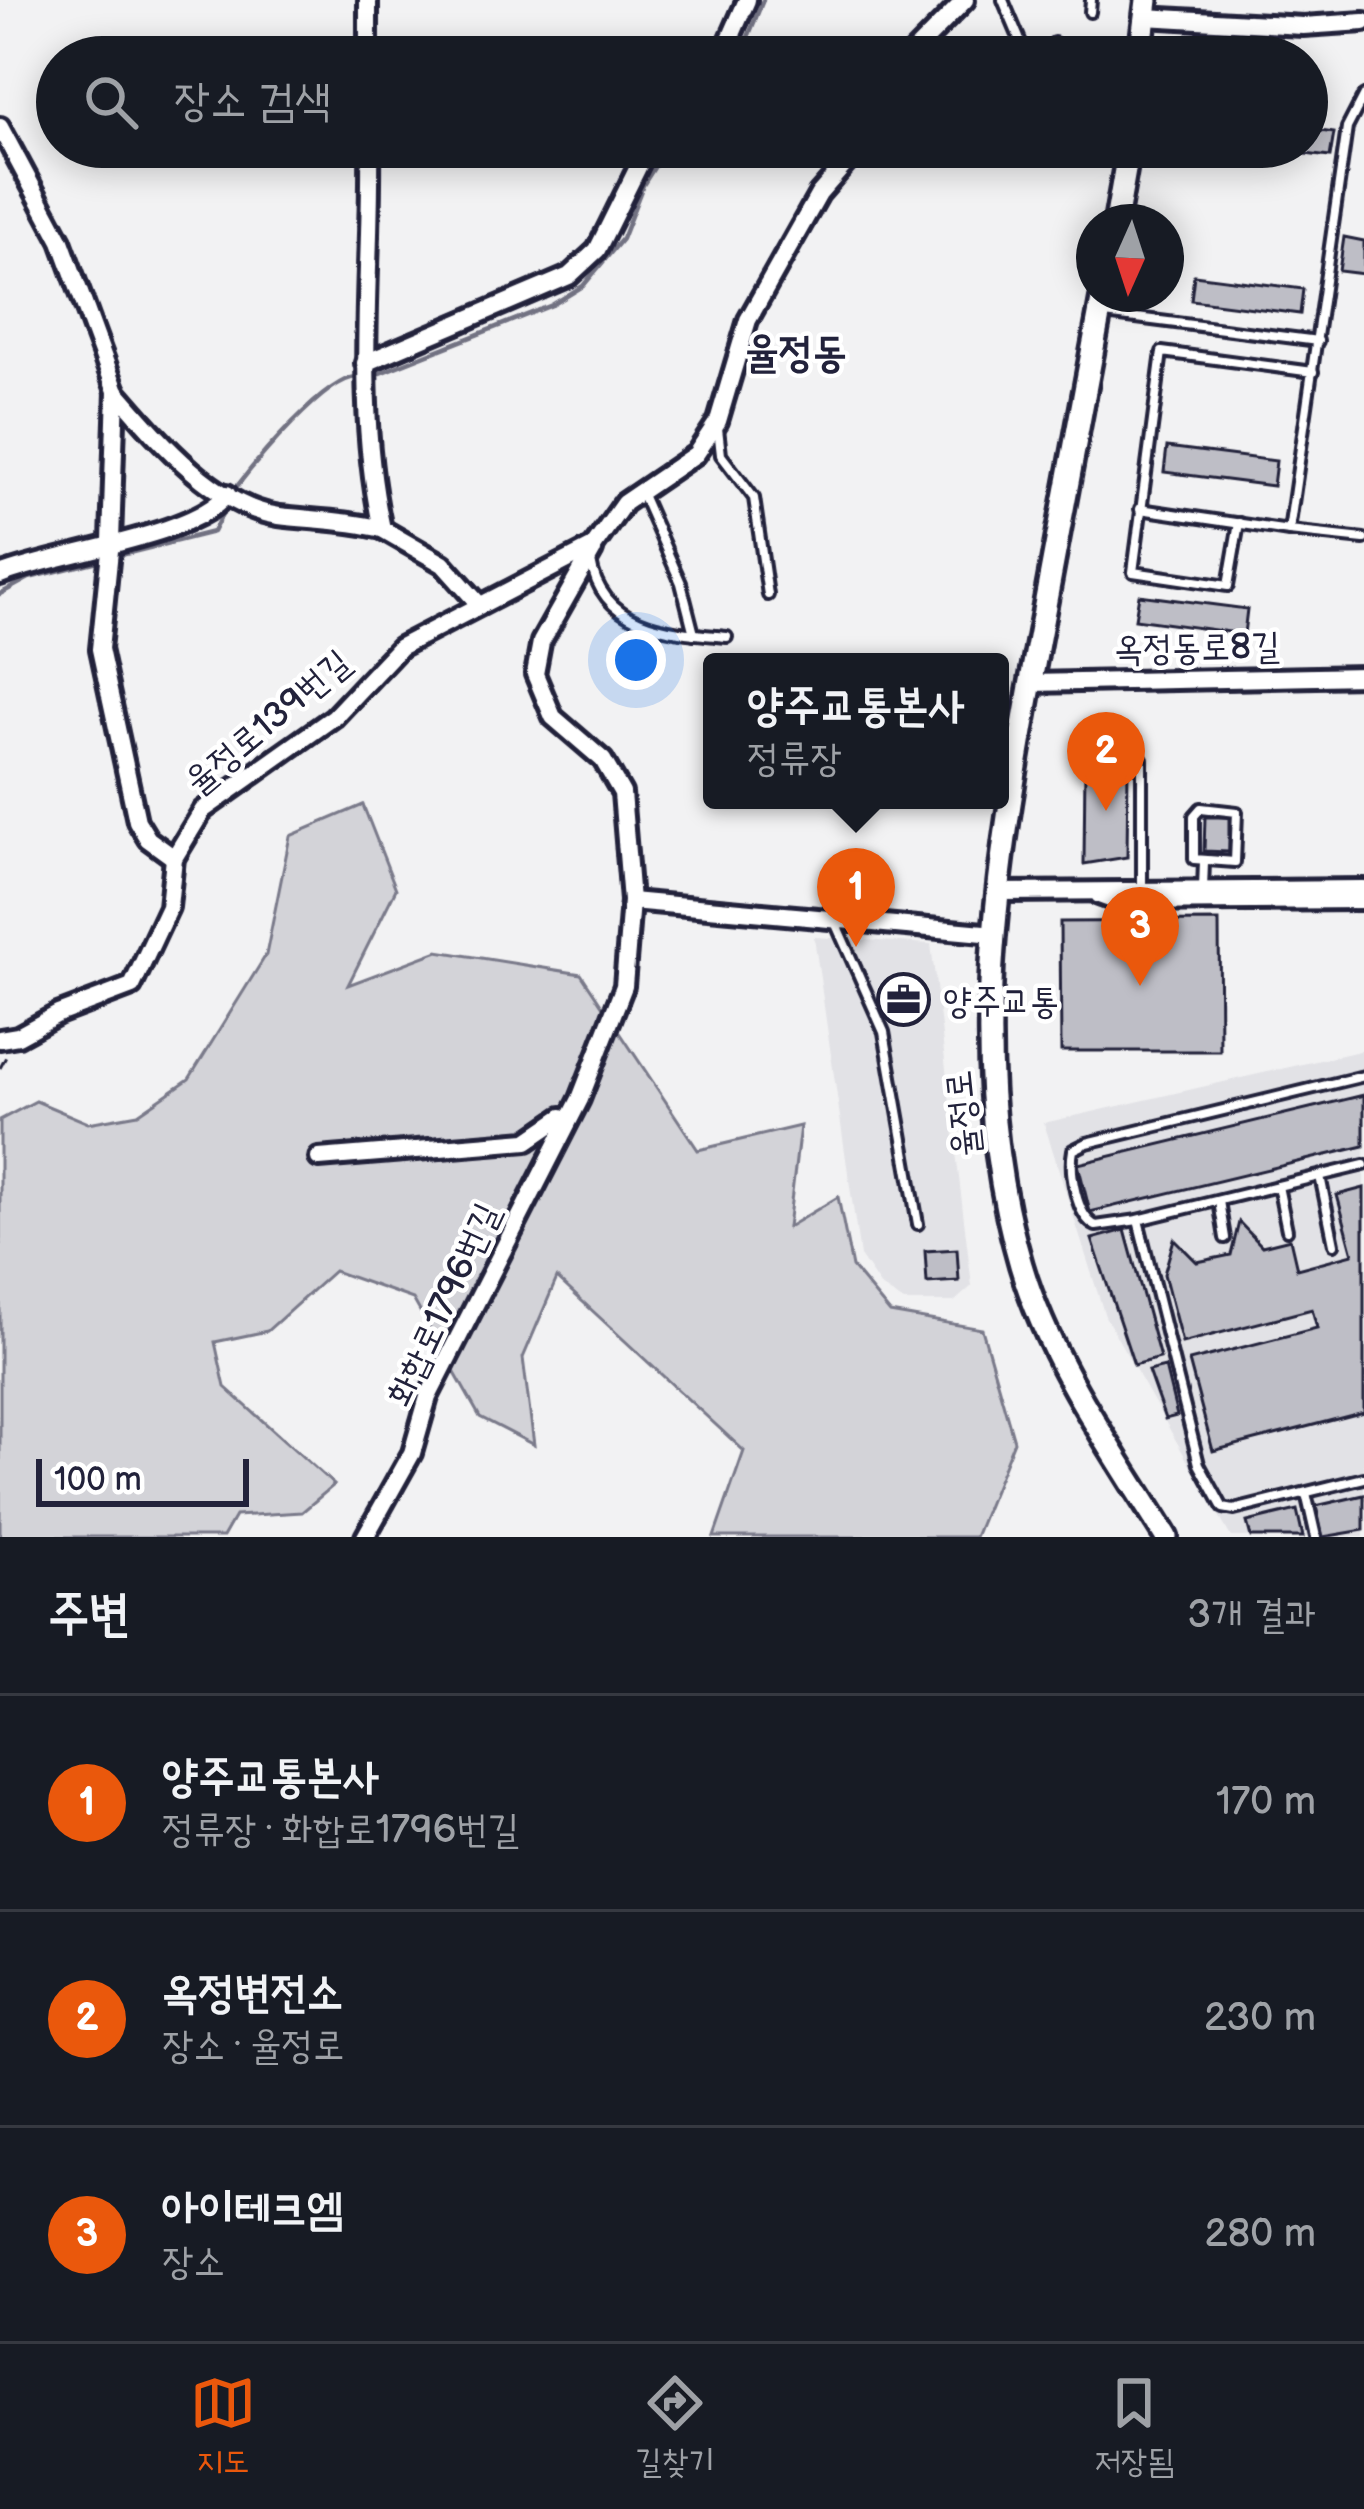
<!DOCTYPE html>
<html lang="ko">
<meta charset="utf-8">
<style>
:root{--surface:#171b24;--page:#20242c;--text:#f1f3f6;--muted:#9ea1a6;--line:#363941;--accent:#ea580c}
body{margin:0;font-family:"Balsamiq Sans","Poor Story",sans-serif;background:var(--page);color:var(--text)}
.compass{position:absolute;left:1076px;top:204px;width:108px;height:108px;border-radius:50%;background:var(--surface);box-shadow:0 6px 30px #0003;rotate:183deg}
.scale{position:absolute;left:36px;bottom:30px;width:213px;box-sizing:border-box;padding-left:12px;border:6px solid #22223b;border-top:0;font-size:33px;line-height:42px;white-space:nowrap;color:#22223b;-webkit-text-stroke:9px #fff;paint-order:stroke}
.you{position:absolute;left:636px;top:660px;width:42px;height:42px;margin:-30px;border:9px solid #fff;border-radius:50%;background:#1a73e8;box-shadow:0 0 0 18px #1a73e833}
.badge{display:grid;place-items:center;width:78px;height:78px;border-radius:50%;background:var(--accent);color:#fff;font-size:39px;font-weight:700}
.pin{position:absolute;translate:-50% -99px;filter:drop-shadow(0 3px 6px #0008)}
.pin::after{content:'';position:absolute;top:63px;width:42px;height:36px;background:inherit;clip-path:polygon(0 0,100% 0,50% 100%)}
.popup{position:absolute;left:703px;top:653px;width:306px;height:156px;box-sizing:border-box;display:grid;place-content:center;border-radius:12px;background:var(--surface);filter:drop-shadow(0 3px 9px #0005);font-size:39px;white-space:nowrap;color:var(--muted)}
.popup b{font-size:45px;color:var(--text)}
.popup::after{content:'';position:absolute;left:50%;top:100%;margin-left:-24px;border:24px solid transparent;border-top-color:var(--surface)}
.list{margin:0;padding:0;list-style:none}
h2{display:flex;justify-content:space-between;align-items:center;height:156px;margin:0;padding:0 48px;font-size:51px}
h2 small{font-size:39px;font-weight:400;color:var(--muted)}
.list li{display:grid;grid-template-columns:78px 1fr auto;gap:36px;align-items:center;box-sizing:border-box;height:216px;padding:0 48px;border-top:3px solid var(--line)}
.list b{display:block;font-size:45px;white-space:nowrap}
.list p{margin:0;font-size:39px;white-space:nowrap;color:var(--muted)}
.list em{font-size:39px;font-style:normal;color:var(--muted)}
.icon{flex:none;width:66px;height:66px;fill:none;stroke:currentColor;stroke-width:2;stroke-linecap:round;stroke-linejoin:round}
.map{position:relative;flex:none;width:1364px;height:1537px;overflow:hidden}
.search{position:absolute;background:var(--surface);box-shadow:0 6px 30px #0003;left:36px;right:36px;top:36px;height:132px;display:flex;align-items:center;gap:30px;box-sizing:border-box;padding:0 42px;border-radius:66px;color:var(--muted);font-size:45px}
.sheet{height:804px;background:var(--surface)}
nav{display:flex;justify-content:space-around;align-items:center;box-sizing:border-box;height:168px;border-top:3px solid var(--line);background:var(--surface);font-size:33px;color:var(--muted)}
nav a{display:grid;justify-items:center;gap:6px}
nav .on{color:var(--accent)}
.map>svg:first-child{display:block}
.built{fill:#e2e2e6}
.green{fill:#d3d3d8;stroke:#7a7a8a;stroke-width:3}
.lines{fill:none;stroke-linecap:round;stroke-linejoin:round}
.stream{stroke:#727282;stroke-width:4.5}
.building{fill:#bebec6;stroke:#22223b;stroke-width:3}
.lane-casing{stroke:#22223b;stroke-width:16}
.street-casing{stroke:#22223b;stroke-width:26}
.secondary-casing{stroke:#22223b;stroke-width:30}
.path{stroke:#22223b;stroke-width:3;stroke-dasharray:12 9;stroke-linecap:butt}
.lane{stroke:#fff;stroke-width:8}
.street{stroke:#fff;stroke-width:16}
.secondary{stroke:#fff;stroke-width:21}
.labels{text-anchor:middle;stroke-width:9;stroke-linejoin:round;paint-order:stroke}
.street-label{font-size:36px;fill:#22223b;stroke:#fff}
.poi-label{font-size:36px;fill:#22223b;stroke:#fff;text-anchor:start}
.quarter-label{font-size:42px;font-weight:bold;fill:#22223b;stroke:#fff}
</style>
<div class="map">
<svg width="1364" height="1537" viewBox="0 0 1364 1537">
<rect width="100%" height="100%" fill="#f2f2f3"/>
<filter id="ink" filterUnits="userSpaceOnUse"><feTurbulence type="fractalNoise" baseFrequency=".00833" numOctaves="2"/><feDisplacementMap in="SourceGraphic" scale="24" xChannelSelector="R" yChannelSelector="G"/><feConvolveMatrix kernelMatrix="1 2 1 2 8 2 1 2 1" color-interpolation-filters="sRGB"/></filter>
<g filter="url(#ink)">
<g class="built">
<polygon points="814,937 931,944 972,1286 954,1302 904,1302 881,1287 860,1256"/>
<polygon points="1364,1050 1364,1537 1231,1537 1105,1316 1044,1123"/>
</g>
<polygon class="green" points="363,805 396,889 348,985 438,951 581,974 698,1150 800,1126 788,1227 838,1197 852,1267 890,1313 982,1329 1014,1441 975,1537 714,1537 744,1451 557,1278 523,1358 534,1445 480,1417 413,1299 334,1271 267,1331 215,1342 225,1387 334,1485 302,1512 235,1516 223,1537 0,1537 0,1120 36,1101 88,1123 138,1114 189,1079 266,955 290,836"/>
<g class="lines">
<g class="stream">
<polyline points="740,57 763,0"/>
<polyline points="370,377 552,305 583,286 622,239 643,185 667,147"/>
<path d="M234 490C254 464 328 374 359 377"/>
<polyline points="113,557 213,532 226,506"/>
<polyline points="0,594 29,578 102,560"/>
</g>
</g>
<g class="building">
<polygon points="1307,129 1334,133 1330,157 1249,147 1307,147"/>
<polygon points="1344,237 1364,241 1364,274 1339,271"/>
<polygon points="1194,275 1303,289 1300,314 1191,300"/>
<polygon points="1167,447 1276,461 1273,486 1164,472"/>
<polygon points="1139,595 1247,609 1244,634 1135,619"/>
<polygon points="1085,764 1128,765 1127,857 1084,864"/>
<polygon points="1205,817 1229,817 1229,852 1204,851"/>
<polygon points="1219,921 1220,1051 1061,1051 1060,922"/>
<polygon points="914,979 916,1021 893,1022 891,980"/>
<polygon points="1364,1095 1364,1146 1090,1212 1078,1164"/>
<polygon points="1364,1188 1364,1412 1213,1451 1189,1361 1317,1328 1312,1309 1182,1343 1164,1274 1174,1239 1197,1262 1231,1255 1239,1222 1262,1246 1290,1239 1297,1269 1353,1254 1337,1195"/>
<polygon points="1125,1230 1160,1358 1134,1365 1092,1239"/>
<polygon points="957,1249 959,1281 927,1283 925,1251"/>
<polygon points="1165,1367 1177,1416 1165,1419 1148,1371"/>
<polygon points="1364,1495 1364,1530 1323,1537 1316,1506"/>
<polygon points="1297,1510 1303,1537 1251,1537 1247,1522"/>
</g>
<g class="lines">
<defs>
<g id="lane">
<polyline points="1003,0 1027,57"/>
<polyline points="1090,12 1091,0"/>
<polyline points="1041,57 1054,43"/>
<polyline points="1105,314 1318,341"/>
<polyline points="718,428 721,455 754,498 768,595"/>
<polyline points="640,490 681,583 694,634"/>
<polyline points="1140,509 1289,531 1347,128 1364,95"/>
<polyline points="1239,523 1228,586 1133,572 1162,352 1313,372"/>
<polyline points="1289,531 1364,539"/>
<path d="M591 561C602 629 672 632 727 637"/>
<polyline points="1080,753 1133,754 1142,759 1142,889"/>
<polygon points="1201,808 1237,812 1235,862 1194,859 1194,816"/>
<polyline points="1203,889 1204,862"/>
<polyline points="835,922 884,1032 918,1224"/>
<path d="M1364 1076 1087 1143 1073 1150C1069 1171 1076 1217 1096 1226L1138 1220 1364 1165"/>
<polyline points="1320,1176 1334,1244"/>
<polyline points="1278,1186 1287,1230"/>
<polyline points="1219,1201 1225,1238"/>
<polyline points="1138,1220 1199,1464 1223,1508 1234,1510 1364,1478"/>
<polyline points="1306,1493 1316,1537"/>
</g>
<g id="street">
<polyline points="368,0 368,57"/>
<polyline points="1145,17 1303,26 1364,22"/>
<polyline points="722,57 747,0"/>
<polyline points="909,57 965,0"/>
<path d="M0 127 61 241 116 391C156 437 214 507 279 516 313 520 347 520 382 529"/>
<path d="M370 147C372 275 354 402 382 529L443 564 477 602"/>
<polyline points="365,363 569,276 597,250 648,147"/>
<polyline points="116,391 111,541 100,649 137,821 148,839 174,858"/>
<path d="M0 575C55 553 197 536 227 494"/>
<polyline points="1031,683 1364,676"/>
<polyline points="999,892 1364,889"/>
<polyline points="1099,895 1118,902 1364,900"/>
<polyline points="631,901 995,934"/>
<polyline points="0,1039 18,1036 58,1014 132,986 169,907 174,858 203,810 334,717 400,647 593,547 624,503 696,454 718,421 748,320 819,194 860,147"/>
<polyline points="319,1158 527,1141 562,1117"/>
<polyline points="365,1537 412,1453 428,1397 580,1099 624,986 631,901 622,793 603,760 553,717 535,674 541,642 593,550"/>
</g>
<g id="secondary">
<polyline points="1140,57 1147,0"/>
<polyline points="1116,222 1129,147"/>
<path d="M1103 294C1080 420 1056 545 1033 670 997 867 963 1068 1021 1265 1050 1363 1113 1451 1166 1537"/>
</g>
</defs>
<use href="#lane" class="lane-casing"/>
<use href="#street" class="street-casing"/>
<use href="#secondary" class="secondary-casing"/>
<polyline class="path" points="0,1068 8,1053"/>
<use href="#lane" class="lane"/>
<use href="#street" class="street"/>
<use href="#secondary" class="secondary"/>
</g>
</g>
<defs>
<symbol id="office-ring" viewBox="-11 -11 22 22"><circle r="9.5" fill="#fff" stroke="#22223b" stroke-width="1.5"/><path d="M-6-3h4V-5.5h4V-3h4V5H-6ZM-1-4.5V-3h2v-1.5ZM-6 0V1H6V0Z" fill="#22223b"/></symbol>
</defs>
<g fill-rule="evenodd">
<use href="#office-ring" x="874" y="970" width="59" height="59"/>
</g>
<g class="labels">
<g class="street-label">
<text transform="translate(1197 646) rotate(-1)" y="13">옥정동로8길</text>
<text transform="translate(267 721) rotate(-40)" y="13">율정로139번길</text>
<text transform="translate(961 1114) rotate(-96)" y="13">율정로</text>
<text transform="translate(442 1304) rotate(-65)" y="13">화합로1796번길</text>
</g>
<g class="poi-label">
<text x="943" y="1013">양주교통</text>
</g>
<g class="quarter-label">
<text x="796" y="366">율정동</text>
</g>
</g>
</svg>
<svg class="compass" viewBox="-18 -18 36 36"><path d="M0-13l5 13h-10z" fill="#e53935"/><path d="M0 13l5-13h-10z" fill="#9ea1a6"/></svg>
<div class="scale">100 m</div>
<div class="you"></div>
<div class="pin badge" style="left:856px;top:947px">1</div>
<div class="popup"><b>양주교통본사</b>정류장</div>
<div class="pin badge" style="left:1106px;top:811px">2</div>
<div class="pin badge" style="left:1140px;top:986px">3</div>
<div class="search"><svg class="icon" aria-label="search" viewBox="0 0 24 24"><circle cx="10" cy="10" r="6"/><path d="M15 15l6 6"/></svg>장소 검색</div>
</div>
<section class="sheet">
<h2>주변<small>3개 결과</small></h2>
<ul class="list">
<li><span class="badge">1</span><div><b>양주교통본사</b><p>정류장 · 화합로1796번길</p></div><em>170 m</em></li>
<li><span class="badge">2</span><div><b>옥정변전소</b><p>장소 · 율정로</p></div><em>230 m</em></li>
<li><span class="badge">3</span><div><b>아이테크엠</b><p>장소</p></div><em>280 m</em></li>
</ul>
</section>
<nav>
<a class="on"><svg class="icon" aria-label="map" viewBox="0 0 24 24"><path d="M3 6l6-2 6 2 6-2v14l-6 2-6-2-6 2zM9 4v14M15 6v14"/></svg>지도</a>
<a><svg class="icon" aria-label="directions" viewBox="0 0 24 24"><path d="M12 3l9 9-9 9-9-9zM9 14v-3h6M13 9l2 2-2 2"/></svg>길찾기</a>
<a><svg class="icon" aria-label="saved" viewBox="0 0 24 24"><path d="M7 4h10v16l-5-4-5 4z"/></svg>저장됨</a>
</nav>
